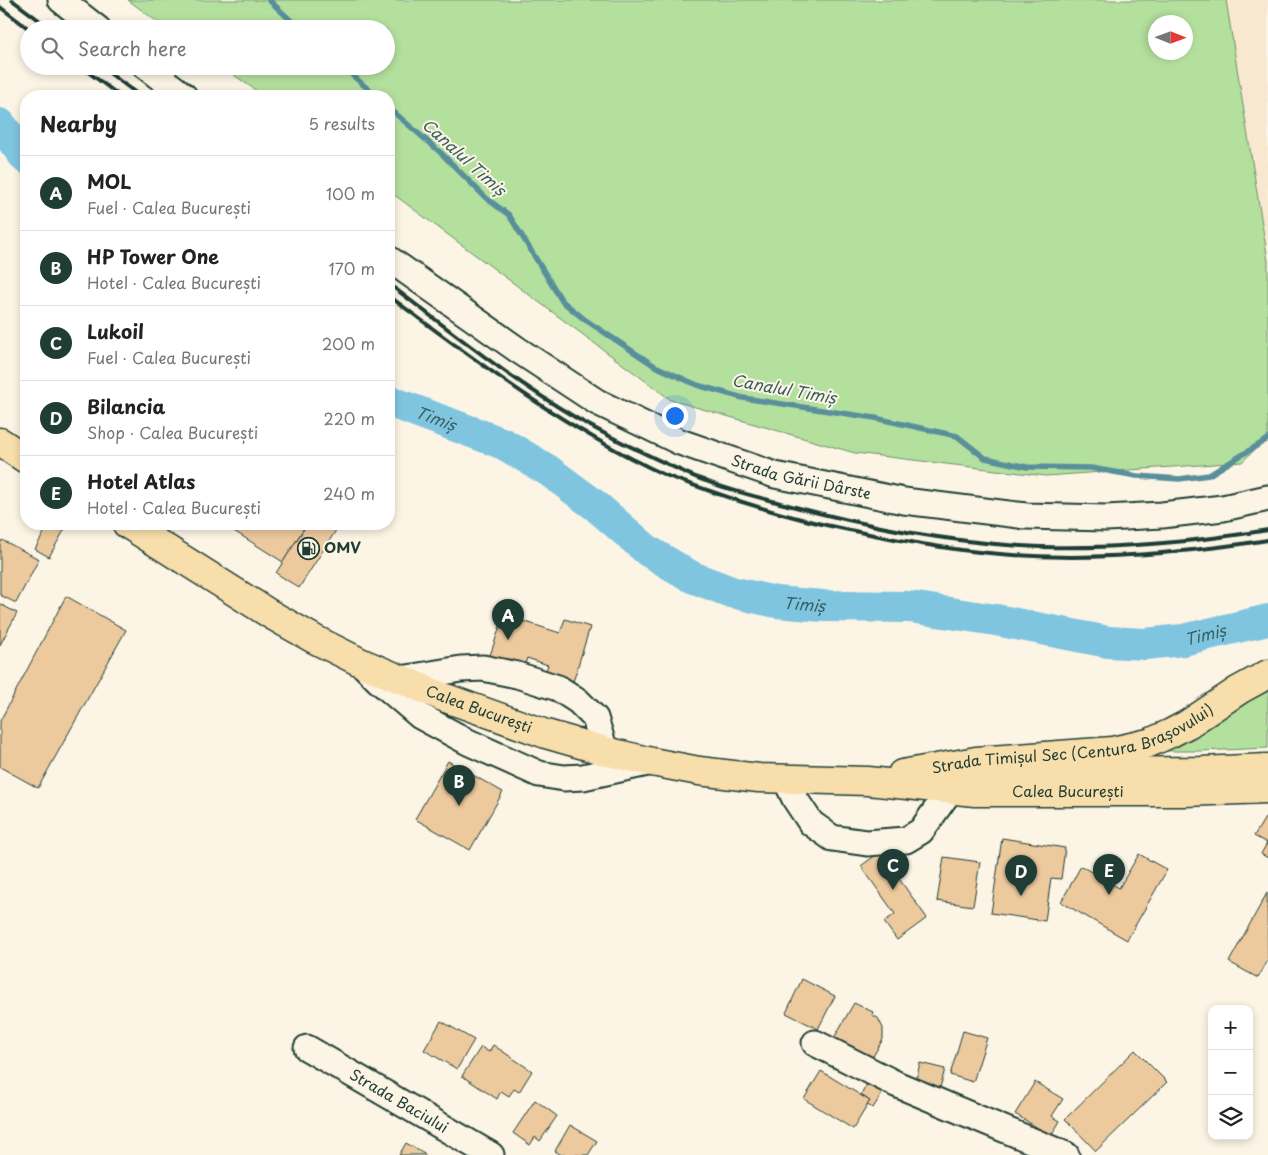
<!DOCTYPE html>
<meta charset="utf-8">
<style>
:root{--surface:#fff;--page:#f2f2f2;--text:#222;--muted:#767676;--line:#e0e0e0;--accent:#1f3d34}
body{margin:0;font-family:"Playpen Sans",sans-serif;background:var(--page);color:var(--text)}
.controls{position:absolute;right:15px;bottom:15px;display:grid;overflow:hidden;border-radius:10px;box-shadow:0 2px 8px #0003}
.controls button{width:45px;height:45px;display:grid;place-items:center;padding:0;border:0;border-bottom:1px solid var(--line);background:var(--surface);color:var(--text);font:25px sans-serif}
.compass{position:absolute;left:1148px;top:15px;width:45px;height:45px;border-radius:50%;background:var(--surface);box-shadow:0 2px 8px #0003;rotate:91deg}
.you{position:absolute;left:674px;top:415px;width:18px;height:18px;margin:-12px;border:4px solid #fff;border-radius:50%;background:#1a73e8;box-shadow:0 0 0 8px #1a73e833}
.badge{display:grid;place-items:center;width:32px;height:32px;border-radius:50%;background:var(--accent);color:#fff;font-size:16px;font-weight:700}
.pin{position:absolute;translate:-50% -41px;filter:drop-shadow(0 1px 2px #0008)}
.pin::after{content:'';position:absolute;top:26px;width:18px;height:15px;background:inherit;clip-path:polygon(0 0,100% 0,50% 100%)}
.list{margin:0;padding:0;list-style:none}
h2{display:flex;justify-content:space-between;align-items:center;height:65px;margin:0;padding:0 20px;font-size:21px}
h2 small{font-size:16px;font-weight:400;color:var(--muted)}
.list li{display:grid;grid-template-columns:32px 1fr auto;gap:15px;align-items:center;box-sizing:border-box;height:75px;padding:0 20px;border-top:1px solid var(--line)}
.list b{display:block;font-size:19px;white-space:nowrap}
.list p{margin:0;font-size:16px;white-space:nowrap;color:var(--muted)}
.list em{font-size:16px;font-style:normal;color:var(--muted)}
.icon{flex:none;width:28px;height:28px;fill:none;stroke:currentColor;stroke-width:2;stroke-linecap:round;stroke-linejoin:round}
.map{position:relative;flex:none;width:1268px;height:1155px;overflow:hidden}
.search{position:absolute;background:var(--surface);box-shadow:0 2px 8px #0003;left:20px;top:20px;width:375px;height:55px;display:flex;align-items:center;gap:12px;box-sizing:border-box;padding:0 18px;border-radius:28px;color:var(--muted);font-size:19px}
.panel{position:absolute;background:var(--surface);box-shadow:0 2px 8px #0003;left:20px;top:90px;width:375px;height:440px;border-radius:20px}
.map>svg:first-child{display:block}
.built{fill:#f8e8d0}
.green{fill:#b4e09e;stroke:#6a8e69;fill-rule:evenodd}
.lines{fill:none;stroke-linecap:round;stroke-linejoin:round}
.stream{stroke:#598f9b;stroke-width:5.5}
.river{stroke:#7fc5e0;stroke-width:32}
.building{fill:#edc99e;stroke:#1f3d34}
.minor-casing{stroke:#1f3d34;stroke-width:29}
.major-casing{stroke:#1f3d34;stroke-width:31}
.highway-casing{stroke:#1f3d34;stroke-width:31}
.minor{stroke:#fcf5e5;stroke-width:25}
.major{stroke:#f8deab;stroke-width:28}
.highway{stroke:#f8deab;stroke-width:28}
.rail{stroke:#1f3d34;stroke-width:4}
.labels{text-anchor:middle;stroke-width:4;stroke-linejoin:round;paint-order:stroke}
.street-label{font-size:15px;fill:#1f3d34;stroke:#fcf5e5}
.poi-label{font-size:15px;font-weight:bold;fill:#1f3d34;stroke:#fcf5e5;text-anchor:start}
.water-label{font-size:16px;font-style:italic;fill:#375f5f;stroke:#fcf5e5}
</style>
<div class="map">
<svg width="1268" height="1155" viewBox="0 0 1268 1155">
<rect width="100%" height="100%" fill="#fcf5e5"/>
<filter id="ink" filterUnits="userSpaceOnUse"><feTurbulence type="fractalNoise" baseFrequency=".02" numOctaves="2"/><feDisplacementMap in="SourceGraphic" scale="10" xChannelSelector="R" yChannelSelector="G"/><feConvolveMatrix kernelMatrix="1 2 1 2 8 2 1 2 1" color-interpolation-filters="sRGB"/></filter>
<g filter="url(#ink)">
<polygon class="built" points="1226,0 1268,0 1268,261"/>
<g class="green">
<path d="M128 0H1226L1268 261V437L1242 462 1046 476 855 453 671 400 389 191V96H264L221 66H386V29H167ZM1156 22H1186V52H1156Z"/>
<polygon points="1268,684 1268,748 1201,751 1149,751"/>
</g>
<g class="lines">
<g class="stream">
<polyline points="269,0 300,29"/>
<polyline points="342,66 376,96"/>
<polyline points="389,108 441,153 486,198 509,215 562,301 584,319 655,366 697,385 743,398 875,418 957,436 985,458 1027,467 1091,468 1137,476 1179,479 1209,475 1268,439"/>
</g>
<g class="river">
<polyline points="0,124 26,158"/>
<path id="s1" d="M389 401 504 444 549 471 596 506 648 551 692 577 731 592 776 602 823 606 910 607 996 620 1108 642 1145 644 1183 640 1268 620"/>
</g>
</g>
<g class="building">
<polygon points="49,524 67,525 49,557 35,549"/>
<polygon points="223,524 297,524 304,528 283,562"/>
<polygon points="307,524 340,524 299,588 276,573"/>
<polygon points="2,540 39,559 16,603 0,595 0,544"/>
<polygon points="66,596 126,630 38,788 0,767 0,721"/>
<polygon points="0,604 17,613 0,645"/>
<polygon points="504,615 560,633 565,619 590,627 573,682 545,673 548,665 527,658 522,672 488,661"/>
<polygon points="448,761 503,792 470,850 415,819"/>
<polygon points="1265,818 1268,820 1268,858 1261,854 1267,843 1254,836"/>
<polygon points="1002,838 1065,848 1061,879 1051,878 1045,921 991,913"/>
<polygon points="880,852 927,918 897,940 884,922 895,914 861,866"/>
<polygon points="1139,854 1167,870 1127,940 1061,902 1081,866 1119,888"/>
<polygon points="944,857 980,862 973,906 937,901"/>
<polygon points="1267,893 1268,960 1258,978 1229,962"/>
<polygon points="802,979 835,996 818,1029 786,1013"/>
<polygon points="854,1003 873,1012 872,1015 878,1018 883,1028 883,1039 872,1058 834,1038"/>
<polygon points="441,1021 474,1040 457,1069 424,1050"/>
<polygon points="963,1031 987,1038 973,1082 950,1075"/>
<polygon points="493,1045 532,1071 519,1092 514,1089 509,1096 501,1091 497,1099 462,1076 481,1047 489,1052"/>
<polygon points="1135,1050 1167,1082 1096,1151 1065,1119"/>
<polygon points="920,1063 945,1069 938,1095 914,1088"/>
<polygon points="821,1071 870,1101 853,1129 804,1099"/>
<polygon points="1035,1082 1063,1099 1052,1116 1060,1121 1051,1136 1015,1114"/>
<polygon points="867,1084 883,1092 873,1108 867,1105 870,1101 861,1095"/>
<polygon points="535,1100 557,1116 540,1141 535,1137 530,1145 513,1133"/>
<polygon points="570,1125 597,1141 588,1155 561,1155 555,1151"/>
<polygon points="406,1143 426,1155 399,1155"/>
</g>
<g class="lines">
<defs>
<g id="minor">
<polyline points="61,0 98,29"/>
<polyline points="145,66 184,96"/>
<path id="s2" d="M389 259 518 350 597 402 680 442 775 475 904 501 1026 516 1106 518 1162 515 1223 508 1268 498"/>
<polyline points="365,667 378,680 420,716 468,742 539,774 564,778 583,777 652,762"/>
<polyline points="401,679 461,669 483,668 517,675 558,688 578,701 595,718 605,751"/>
<polyline points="786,780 795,799 811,823 832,838 867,843 906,840 921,831 951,789"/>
<polyline points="815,1043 896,1084 1066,1155"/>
<path id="s3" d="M307 1048 491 1155"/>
</g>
<polyline id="major" points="927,778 1082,772 1201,771 1268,768"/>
<g id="highway">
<polyline points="0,442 26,459"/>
<path id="s4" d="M127 524 270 614 314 639 362 663 443 697 546 734 605 751 652 762 699 771 759 778 868 781 975 792H1184L1268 789"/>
<path id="s5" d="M902 774 976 761 1113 751 1149 743 1171 733 1188 724 1239 690 1268 674"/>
</g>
</defs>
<use href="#minor" class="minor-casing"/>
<use href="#major" class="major-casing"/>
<use href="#highway" class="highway-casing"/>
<use href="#minor" class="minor"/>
<use href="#major" class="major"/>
<use href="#highway" class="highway"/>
<g class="rail">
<polyline points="12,0 51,29"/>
<polyline points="0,7 29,29"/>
<polyline points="80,66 120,96"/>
<polyline points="100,66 140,96"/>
<path d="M389 284C451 331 511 380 578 419 607 436 637 450 667 464 680 470 693 477 706 481 731 491 758 497 784 504 865 526 956 544 1041 547 1113 549 1197 542 1268 530"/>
<path d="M389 296C476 361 564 428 663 474 677 480 693 485 707 490 754 507 800 520 849 530 895 539 942 549 989 553 1079 562 1179 554 1268 540"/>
</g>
</g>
</g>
<defs>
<symbol id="fuel-ring" viewBox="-11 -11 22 22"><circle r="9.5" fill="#fcf5e5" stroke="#1f3d34" stroke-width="1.5"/><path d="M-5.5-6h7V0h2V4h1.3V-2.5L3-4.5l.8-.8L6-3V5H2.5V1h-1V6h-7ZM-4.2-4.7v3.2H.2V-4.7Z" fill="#1f3d34"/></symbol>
</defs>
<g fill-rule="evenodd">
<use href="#fuel-ring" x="296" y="536" width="25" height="25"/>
</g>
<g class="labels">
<g class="street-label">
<text dy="5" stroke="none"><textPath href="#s2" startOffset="471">Strada Gării Dârste</textPath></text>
<text dy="5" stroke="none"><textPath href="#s4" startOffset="399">Calea București</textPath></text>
<text dy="5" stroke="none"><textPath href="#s5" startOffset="176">Strada Timișul Sec (Centura Brașovului)</textPath></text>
<text dy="5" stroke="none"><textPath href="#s4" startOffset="998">Calea București</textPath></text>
<text dy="5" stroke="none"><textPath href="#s3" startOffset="106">Strada Baciului</textPath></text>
</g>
<g class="poi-label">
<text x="324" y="553">OMV</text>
</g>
<g class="water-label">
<text transform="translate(464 157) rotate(42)" y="6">Canalul Timiș</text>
<text transform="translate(784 389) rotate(10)" y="6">Canalul Timiș</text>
<text dy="6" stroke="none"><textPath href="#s1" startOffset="50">Timiș</textPath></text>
<text dy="6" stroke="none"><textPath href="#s1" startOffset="470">Timiș</textPath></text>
<text dy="6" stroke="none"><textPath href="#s1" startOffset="875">Timiș</textPath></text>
</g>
</g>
</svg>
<div class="controls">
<button>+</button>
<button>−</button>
<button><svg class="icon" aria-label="layers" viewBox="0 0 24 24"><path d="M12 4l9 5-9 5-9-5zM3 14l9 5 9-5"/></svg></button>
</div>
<svg class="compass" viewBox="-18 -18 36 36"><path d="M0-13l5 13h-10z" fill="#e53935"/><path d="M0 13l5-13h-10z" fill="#767676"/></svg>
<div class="you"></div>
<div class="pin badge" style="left:508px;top:640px">A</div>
<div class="pin badge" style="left:459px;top:806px">B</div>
<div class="pin badge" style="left:893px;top:890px">C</div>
<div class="pin badge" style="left:1021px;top:896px">D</div>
<div class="pin badge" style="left:1109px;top:895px">E</div>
<div class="search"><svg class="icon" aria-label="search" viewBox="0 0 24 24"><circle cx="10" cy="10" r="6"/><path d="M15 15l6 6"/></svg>Search here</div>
<section class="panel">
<h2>Nearby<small>5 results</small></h2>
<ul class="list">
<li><span class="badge">A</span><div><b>MOL</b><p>Fuel · Calea București</p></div><em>100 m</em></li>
<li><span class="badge">B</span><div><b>HP Tower One</b><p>Hotel · Calea București</p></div><em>170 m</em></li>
<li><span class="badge">C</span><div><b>Lukoil</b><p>Fuel · Calea București</p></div><em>200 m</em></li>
<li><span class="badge">D</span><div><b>Bilancia</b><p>Shop · Calea București</p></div><em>220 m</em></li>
<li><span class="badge">E</span><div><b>Hotel Atlas</b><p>Hotel · Calea București</p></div><em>240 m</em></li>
</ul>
</section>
</div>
